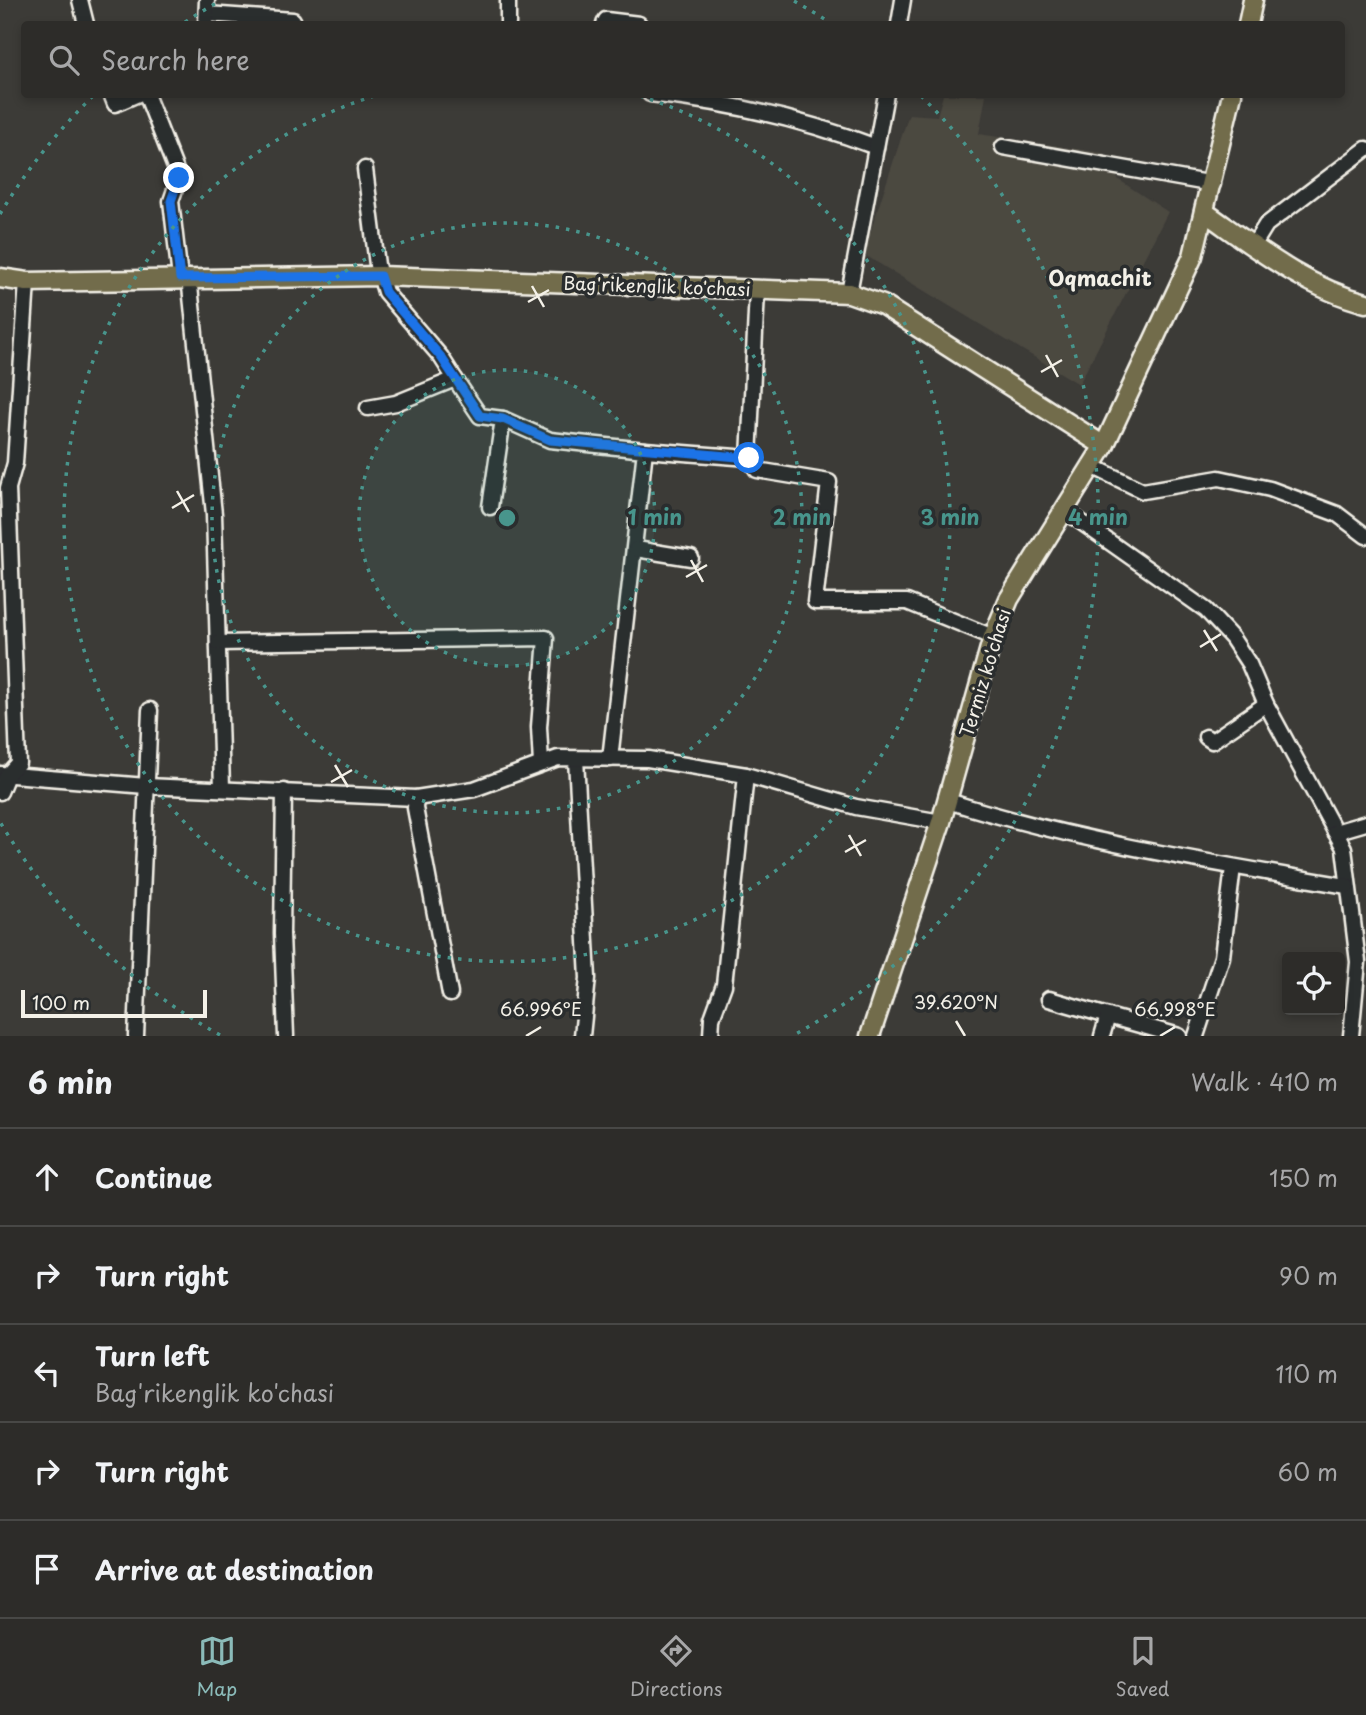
<!DOCTYPE html>
<meta charset="utf-8">
<style>
:root{--surface:#2d2c29;--page:#353431;--text:#f1f3f6;--muted:#a7a7a8;--line:#484846;--accent:#8bbbb9}
body{margin:0;font-family:"Playpen Sans",sans-serif;background:var(--page);color:var(--text)}
.controls{position:absolute;right:21px;bottom:21px;display:grid;overflow:hidden;border-radius:7px;box-shadow:0 4px 10px #0003}
.controls button{width:63px;height:63px;display:grid;place-items:center;padding:0;border:0;border-bottom:2px solid var(--line);background:var(--surface);color:var(--text);font:35px sans-serif}
.scale{position:absolute;left:21px;bottom:18px;width:186px;box-sizing:border-box;padding-left:7px;border:4px solid #f4f1e8;border-top:0;font-size:19px;line-height:24px;white-space:nowrap;color:#f4f1e8;-webkit-text-stroke:5px #2a2d2e;paint-order:stroke}
.stop{position:absolute;width:21px;height:21px;margin:-16px;border:5px solid #1a73e8;border-radius:50%;background:#fff}
.stop.end{background:#1a73e8;border-color:#fff;box-shadow:0 2px 7px #0008}
.list{margin:0;padding:0;list-style:none}
h2{display:flex;justify-content:space-between;align-items:center;height:91px;margin:0;padding:0 28px;font-size:30px}
h2 small{font-size:23px;font-weight:400;color:var(--muted)}
.list li{display:grid;grid-template-columns:46px 1fr auto;gap:21px;align-items:center;box-sizing:border-box;height:98px;padding:0 28px;border-top:2px solid var(--line)}
.list b{display:block;font-size:26px;white-space:nowrap}
.list p{margin:0;font-size:23px;white-space:nowrap;color:var(--muted)}
.list em{font-size:23px;font-style:normal;color:var(--muted)}
.icon{flex:none;width:38px;height:38px;fill:none;stroke:currentColor;stroke-width:2;stroke-linecap:round;stroke-linejoin:round}
.map{position:relative;flex:none;width:1366px;height:1036px;overflow:hidden}
.search{position:absolute;background:var(--surface);box-shadow:0 4px 10px #0003;left:21px;right:21px;top:21px;height:77px;display:flex;align-items:center;gap:18px;box-sizing:border-box;padding:0 24px;border-radius:7px;color:var(--muted);font-size:26px}
.sheet{height:581px;background:var(--surface)}
nav{display:flex;justify-content:space-around;align-items:center;box-sizing:border-box;height:98px;border-top:2px solid var(--line);background:var(--surface);font-size:19px;color:var(--muted)}
nav a{display:grid;justify-items:center;gap:4px}
nav .on{color:var(--accent)}
.map>svg:first-child{display:block}
.built{fill:#4b4841}
.lines{fill:none;stroke-linecap:round;stroke-linejoin:round}
.minor-casing{stroke:#f4f1e8;stroke-width:19}
.major-casing{stroke:#f4f1e8;stroke-width:23}
.minor{stroke:#2a2d2e;stroke-width:14}
.major{stroke:#726c4b;stroke-width:18}
.route{stroke:#1a73e8;stroke-width:9}
.ticks{fill:none;stroke:#f4f1e8;stroke-width:2.5}
.ring{fill:none;stroke:#48958c;stroke-width:3.5;stroke-dasharray:3.5 7}
.labels{text-anchor:middle;stroke-width:7;stroke-linejoin:round;paint-order:stroke}
.street-label{font-size:18px;fill:#f4f1e8;stroke:#2a2d2e}
.quarter-label{font-size:21px;font-weight:bold;fill:#f4f1e8;stroke:#2a2d2e}
.ticks-label{font-size:18px;text-anchor:middle;fill:#f4f1e8;stroke:#2a2d2e;stroke-width:7;stroke-linejoin:round;paint-order:stroke}
.centre{fill:#48958c;stroke:#2a2d2e;stroke-width:3.5}
.ring-label{font-size:21px;text-anchor:middle;font-weight:bold;fill:#48958c;stroke:#2a2d2e;stroke-width:7;stroke-linejoin:round;paint-order:stroke}
</style>
<div class="map">
<svg width="1366" height="1036" viewBox="0 0 1366 1036">
<rect width="100%" height="100%" fill="#3c3b37"/>
<filter id="ink" filterUnits="userSpaceOnUse"><feTurbulence type="fractalNoise" baseFrequency=".0143" numOctaves="2"/><feDisplacementMap in="SourceGraphic" scale="14" xChannelSelector="R" yChannelSelector="G"/><feConvolveMatrix kernelMatrix="1 2 1 2 8 2 1 2 1" color-interpolation-filters="sRGB"/></filter>
<g filter="url(#ink)">
<polygon class="built" points="943,95 986,95 979,134 1103,153 1119,180 1168,212 1079,384 863,254 909,114 937,116"/>
<g class="lines">
<defs>
<g id="minor">
<polyline points="80,0 86,24"/>
<polyline points="508,0 508,24"/>
<polyline points="207,14 293,20"/>
<polyline points="206,24 207,0"/>
<polyline points="604,24 606,20 639,24"/>
<polyline points="899,24 903,0"/>
<polyline points="111,94 115,104 138,94"/>
<polyline points="146,94 179,178 171,201 180,278"/>
<path d="M650 94C726 102 805 120 876 147"/>
<polyline points="1003,147 1213,184"/>
<polyline points="365,169 377,265 385,292 441,357 455,379 396,403 368,408"/>
<polyline points="1253,246 1266,225 1366,149"/>
<polyline points="189,277 214,514 222,788"/>
<polyline points="849,293 886,94"/>
<polyline points="455,379 480,416 503,419 490,507"/>
<polyline points="503,419 550,440 645,450 610,759"/>
<polyline points="645,450 749,458 757,291"/>
<polyline points="749,458 757,470 829,482 815,602 907,602 993,637"/>
<polyline points="1092,466 1143,491 1219,478 1270,489 1337,514 1366,536"/>
<polyline points="1064,510 1206,610 1232,638 1249,664 1266,704 1344,848 1358,962 1351,1036"/>
<polyline points="636,549 691,558"/>
<polyline points="218,643 546,638 539,727 541,764"/>
<polyline points="1206,737 1212,741 1266,704"/>
<polyline points="576,759 588,978 582,1036"/>
<polyline points="0,774 146,786 416,798 474,789 558,758 648,759 746,775 856,807 941,822"/>
<polyline points="284,791 282,934 286,1036"/>
<polyline points="0,792 7,775 18,763 8,488 15,463 27,282"/>
<polyline points="416,798 415,808 450,994"/>
<path d="M948 801C1078 842 1213 863 1347 886"/>
<polyline points="1335,832 1366,823"/>
<polyline points="1049,999 1108,1016"/>
<polyline points="136,1036 150,710"/>
<polyline points="711,1036 712,1018 724,985 746,775"/>
<polyline points="1102,1036 1108,1016 1179,1036"/>
<polyline points="1196,1036 1222,957 1233,867"/>
</g>
<g id="major">
<polyline points="1248,24 1253,0"/>
<path d="M1206 213C1256 248 1306 288 1366 303"/>
<polyline points="0,278 27,282 380,276 849,293 883,305 1104,446"/>
<polyline points="870,1036 941,822 993,637 1009,599 1104,446 1193,256 1232,94"/>
</g>
</defs>
<use href="#minor" class="minor-casing"/>
<use href="#major" class="major-casing"/>
<use href="#minor" class="minor"/>
<use href="#major" class="major"/>
</g>
</g>
<g class="lines" filter="url(#ink)">
<polyline class="route" points="179,178 171,201 180,278 380,276 385,292 441,357 480,416 503,419 550,440 749,458"/>
</g>
<path class="ticks" d="M532 286 544 307M528 302 549 290M1046 355 1058 377M1041 372 1062 360M177 491 189 512M172 508 194 495M691 560 703 582M686 577 707 565M1204 630 1217 651M1200 647 1221 634M335 765 348 787M331 782 352 770M849 835 861 856M845 852 866 840M956 1021 965 1036M526 1036 541 1027M1160 1036 1175 1027"/>
<circle cx="507" cy="518" r="148" fill="#48958c" fill-opacity=".12"/>
<g class="ring">
<circle cx="507" cy="518" r="148"/>
<circle cx="507" cy="518" r="295"/>
<path d="M640 96A443 443 0 1 1 374 96"/>
<path d="M220 1035A591 591 0 0 1 0 822M0 214A591 591 0 0 1 93 96M185 22A591 591 0 0 1 220 1M794 1A591 591 0 0 1 829 22M921 96A591 591 0 0 1 794 1035"/>
</g>
<g class="labels">
<g class="street-label">
<text transform="translate(657 287) rotate(2)" y="6">Bag'rikenglik ko'chasi</text>
<text transform="translate(986 673) rotate(-73)" y="6">Termiz ko'chasi</text>
</g>
<g class="quarter-label">
<text x="1100" y="286">Oqmachit</text>
</g>
</g>
<g class="ticks-label">
<text x="956" y="1009">39.620°N</text>
<text x="541" y="1016">66.996°E</text>
<text x="1175" y="1016">66.998°E</text>
</g>
<circle cx="507" cy="518" r="10" class="centre"/>
<g class="ring-label">
<text x="655" y="525">1 min</text>
<text x="802" y="525">2 min</text>
<text x="950" y="525">3 min</text>
<text x="1098" y="525">4 min</text>
</g>
</svg>
<div class="controls">
<button><svg class="icon" aria-label="locate" viewBox="0 0 24 24"><circle cx="12" cy="12" r="6"/><path d="M12 2v4M12 18v4M2 12h4M18 12h4"/></svg></button>
</div>
<div class="scale">100 m</div>
<div class="stop" style="left:749px;top:458px"></div>
<div class="stop end" style="left:179px;top:178px"></div>
<div class="search"><svg class="icon" aria-label="search" viewBox="0 0 24 24"><circle cx="10" cy="10" r="6"/><path d="M15 15l6 6"/></svg>Search here</div>
</div>
<section class="sheet">
<h2>6 min<small>Walk · 410 m</small></h2>
<ul class="list">
<li><svg class="icon" aria-label="ahead" viewBox="0 0 24 24"><path d="M12 20V5M6 11l6-6 6 6"/></svg><div><b>Continue</b></div><em>150 m</em></li>
<li><svg class="icon" aria-label="right" viewBox="0 0 24 24"><path d="M7 20v-9h11M14 6l5 5-5 5"/></svg><div><b>Turn right</b></div><em>90 m</em></li>
<li><svg class="icon" aria-label="left" viewBox="0 0 24 24"><path d="M17 20v-9H6M10 6l-5 5 5 5"/></svg><div><b>Turn left</b><p>Bag'rikenglik ko'chasi</p></div><em>110 m</em></li>
<li><svg class="icon" aria-label="right" viewBox="0 0 24 24"><path d="M7 20v-9h11M14 6l5 5-5 5"/></svg><div><b>Turn right</b></div><em>60 m</em></li>
<li><svg class="icon" aria-label="arrive" viewBox="0 0 24 24"><path d="M6 21V4h12l-3 4 3 4H6"/></svg><div><b>Arrive at destination</b></div></li>
</ul>
</section>
<nav>
<a class="on"><svg class="icon" aria-label="map" viewBox="0 0 24 24"><path d="M3 6l6-2 6 2 6-2v14l-6 2-6-2-6 2zM9 4v14M15 6v14"/></svg>Map</a>
<a><svg class="icon" aria-label="directions" viewBox="0 0 24 24"><path d="M12 3l9 9-9 9-9-9zM9 14v-3h6M13 9l2 2-2 2"/></svg>Directions</a>
<a><svg class="icon" aria-label="saved" viewBox="0 0 24 24"><path d="M7 4h10v16l-5-4-5 4z"/></svg>Saved</a>
</nav>
